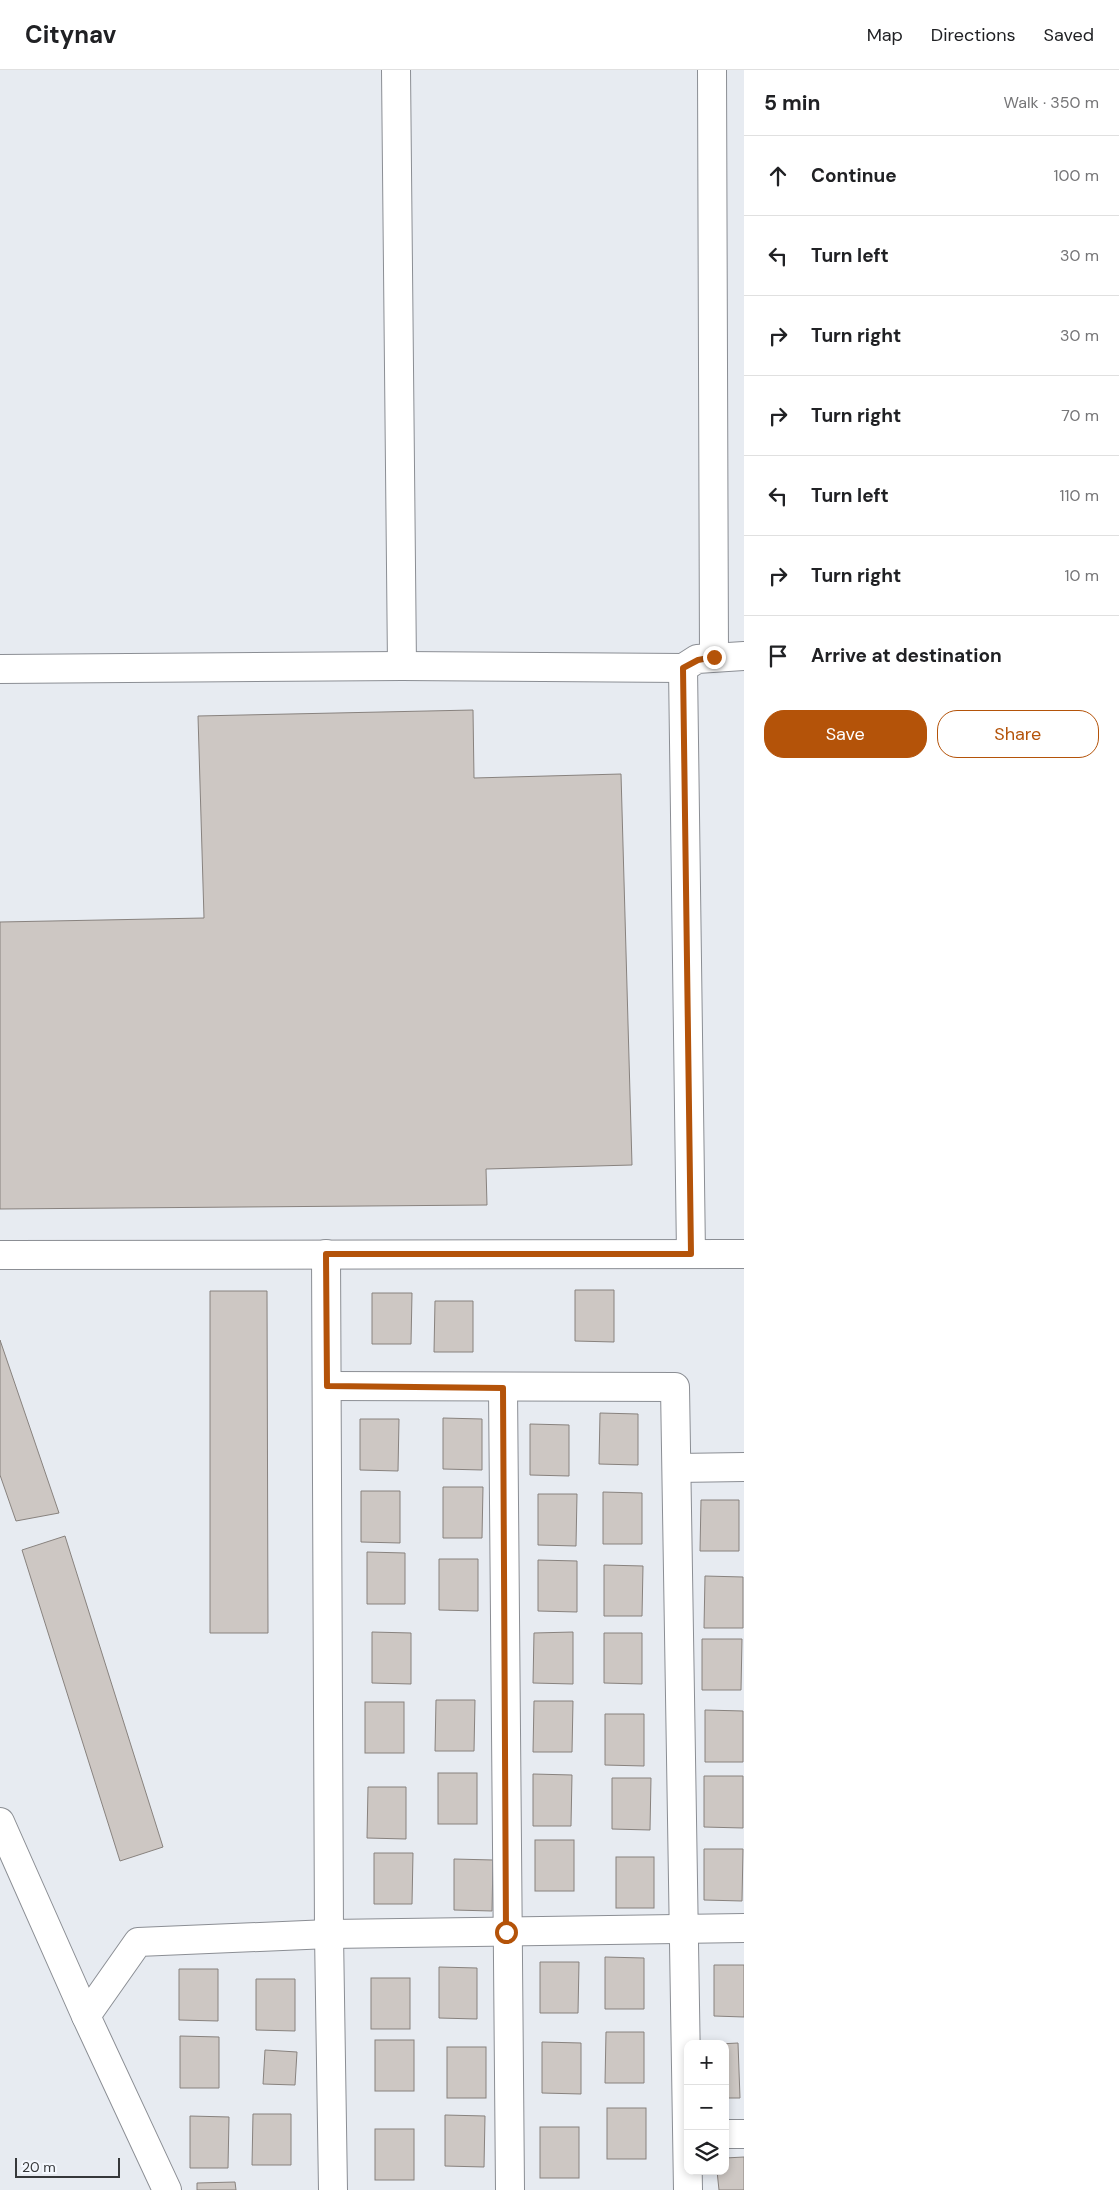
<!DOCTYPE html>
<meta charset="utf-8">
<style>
:root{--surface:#fff;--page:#f6f6f6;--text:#202124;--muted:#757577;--line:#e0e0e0;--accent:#b45309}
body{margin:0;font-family:"DM Sans",sans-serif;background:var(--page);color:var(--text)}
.controls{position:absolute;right:15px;bottom:15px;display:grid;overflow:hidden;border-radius:10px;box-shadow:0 2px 8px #0003}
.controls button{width:45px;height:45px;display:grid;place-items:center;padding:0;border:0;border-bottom:1px solid var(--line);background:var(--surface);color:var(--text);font:25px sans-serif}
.scale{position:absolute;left:15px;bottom:12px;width:105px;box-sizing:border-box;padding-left:5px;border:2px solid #36383a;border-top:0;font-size:14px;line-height:18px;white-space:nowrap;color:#36383a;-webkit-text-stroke:4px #f4f8fe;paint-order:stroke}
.stop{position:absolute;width:15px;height:15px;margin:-11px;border:4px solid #b45309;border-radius:50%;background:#fff}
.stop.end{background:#b45309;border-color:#fff;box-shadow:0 1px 5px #0008}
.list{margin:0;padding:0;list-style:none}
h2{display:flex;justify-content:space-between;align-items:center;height:65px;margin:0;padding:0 20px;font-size:21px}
h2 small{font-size:16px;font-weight:400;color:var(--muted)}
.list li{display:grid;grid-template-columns:32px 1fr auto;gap:15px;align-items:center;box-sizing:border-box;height:80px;padding:0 20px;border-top:1px solid var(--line)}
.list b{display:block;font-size:19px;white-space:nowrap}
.list em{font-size:16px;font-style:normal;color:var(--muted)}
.actions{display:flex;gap:10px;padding:15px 20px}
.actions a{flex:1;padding:11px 0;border:1px solid var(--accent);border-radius:20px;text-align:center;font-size:18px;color:var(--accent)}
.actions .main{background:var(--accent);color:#fff}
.icon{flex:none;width:28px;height:28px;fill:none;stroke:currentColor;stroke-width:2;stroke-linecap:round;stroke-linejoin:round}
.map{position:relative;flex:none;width:744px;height:2120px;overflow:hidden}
header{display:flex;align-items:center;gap:30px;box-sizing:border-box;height:70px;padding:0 25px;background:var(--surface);border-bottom:1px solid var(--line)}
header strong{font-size:24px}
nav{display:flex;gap:28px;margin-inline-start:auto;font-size:18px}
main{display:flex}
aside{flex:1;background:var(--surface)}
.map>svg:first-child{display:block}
.building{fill:#cdc7c3;stroke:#88827e}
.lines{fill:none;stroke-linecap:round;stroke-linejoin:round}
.minor-casing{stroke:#8b8e94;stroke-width:30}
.minor{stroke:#fff;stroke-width:28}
.route{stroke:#b45309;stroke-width:6}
</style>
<header>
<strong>Citynav</strong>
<nav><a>Map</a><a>Directions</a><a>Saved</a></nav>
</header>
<main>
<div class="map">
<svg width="744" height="2120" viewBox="0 0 744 2120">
<rect width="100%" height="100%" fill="#e7ebf1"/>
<g class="building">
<polygon points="473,640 474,708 621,704 632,1095 486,1099 487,1135 0,1139 0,852 204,848 198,646"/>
<polygon points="575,1220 614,1220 614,1272 575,1271"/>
<polygon points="210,1221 267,1221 268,1563 210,1563"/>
<polygon points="372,1223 412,1223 411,1274 372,1274"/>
<polygon points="435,1231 473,1231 473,1282 434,1282"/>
<polygon points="0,1270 59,1443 16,1451 0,1405"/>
<polygon points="600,1343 638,1344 638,1395 599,1394"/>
<polygon points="443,1348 482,1349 482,1400 443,1399"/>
<polygon points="360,1349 399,1349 398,1401 360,1400"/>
<polygon points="530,1354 569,1355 569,1406 530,1405"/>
<polygon points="443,1417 483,1417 482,1468 443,1468"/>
<polygon points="361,1421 400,1421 400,1473 361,1472"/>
<polygon points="603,1422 642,1423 642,1474 603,1474"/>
<polygon points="538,1424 577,1424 576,1476 538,1475"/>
<polygon points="701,1430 739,1430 739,1481 700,1481"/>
<polygon points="65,1466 163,1777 120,1791 22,1480"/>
<polygon points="367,1482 405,1483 405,1534 367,1534"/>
<polygon points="439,1489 478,1489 478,1541 439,1540"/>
<polygon points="538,1490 577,1491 577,1542 538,1541"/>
<polygon points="604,1495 643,1496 642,1546 604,1546"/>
<polygon points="705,1506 743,1507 743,1558 704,1558"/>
<polygon points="372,1562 411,1563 411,1614 372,1613"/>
<polygon points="573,1562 573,1614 533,1613 534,1563"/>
<polygon points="604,1563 642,1563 642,1614 604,1613"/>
<polygon points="702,1569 742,1569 741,1620 702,1620"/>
<polygon points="436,1630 475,1630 474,1681 435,1681"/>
<polygon points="534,1631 573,1631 572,1682 533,1682"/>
<rect x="365" y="1632" width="39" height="51"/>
<polygon points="705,1640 743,1641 743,1692 705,1692"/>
<polygon points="605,1644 644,1644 644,1696 605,1695"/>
<rect x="438" y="1703" width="39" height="51"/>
<polygon points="533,1704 572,1705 571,1756 533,1756"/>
<polygon points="704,1706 743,1706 743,1758 704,1757"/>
<polygon points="612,1708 651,1708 650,1760 612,1759"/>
<polygon points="368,1717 406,1717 406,1769 367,1768"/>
<rect x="535" y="1770" width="39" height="51"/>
<polygon points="704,1779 743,1779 742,1831 704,1830"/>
<polygon points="374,1783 413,1783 412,1834 374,1834"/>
<rect x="616" y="1787" width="38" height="51"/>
<polygon points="454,1789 493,1790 492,1841 454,1840"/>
<polygon points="605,1887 644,1888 644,1939 605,1939"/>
<polygon points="540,1892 579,1892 578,1943 540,1943"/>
<polygon points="714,1895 744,1895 744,1947 714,1946"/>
<polygon points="439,1897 477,1898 477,1949 439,1948"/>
<polygon points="179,1899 218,1899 218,1951 179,1950"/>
<rect x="371" y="1908" width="39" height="51"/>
<polygon points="256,1909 295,1909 295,1961 256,1960"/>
<polygon points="606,1962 644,1962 644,2013 605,2013"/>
<polygon points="180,1966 219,1967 219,2018 180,2018"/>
<rect x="375" y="1970" width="39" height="51"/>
<polygon points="542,1972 581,1973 581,2024 542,2023"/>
<polygon points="738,1973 740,2028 725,2028 725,1974 719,1974"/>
<rect x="447" y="1977" width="39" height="51"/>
<polygon points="265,1980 297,1982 295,2015 263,2014"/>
<rect x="607" y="2038" width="39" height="51"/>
<polygon points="253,2044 291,2044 291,2095 252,2095"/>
<polygon points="445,2045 485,2046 484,2097 445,2096"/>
<polygon points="190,2046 229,2047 228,2098 190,2098"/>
<rect x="540" y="2057" width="39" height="51"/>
<rect x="375" y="2059" width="39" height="51"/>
<polygon points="744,2087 744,2120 719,2120 717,2101 725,2101 725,2088"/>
<polygon points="235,2112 236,2120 197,2120 197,2113"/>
</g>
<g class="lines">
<defs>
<g id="minor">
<polyline points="396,0 402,596"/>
<polyline points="712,0 714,587"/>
<polyline points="683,598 691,1184"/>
<polyline points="0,599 402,596 683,598 697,589 744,586"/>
<polyline points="326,1184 329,1864 333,2120"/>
<polyline points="0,1185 744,1184"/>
<polyline points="327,1316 675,1317 688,2120"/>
<polyline points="503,1318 510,2120"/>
<polyline points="677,1398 744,1397"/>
<polyline points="0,1752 86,1946 167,2120"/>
<polyline points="86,1946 138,1872 329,1864 744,1858"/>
<polyline points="725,2064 744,2064"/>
</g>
</defs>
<use href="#minor" class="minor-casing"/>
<use href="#minor" class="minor"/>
</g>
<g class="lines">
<polyline class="route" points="506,1862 503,1318 327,1316 326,1184 691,1184 683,598 698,590 714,587"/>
</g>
</svg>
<div class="controls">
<button>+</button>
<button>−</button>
<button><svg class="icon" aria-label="layers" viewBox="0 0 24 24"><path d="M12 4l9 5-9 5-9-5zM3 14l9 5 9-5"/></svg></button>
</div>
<div class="scale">20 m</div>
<div class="stop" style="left:506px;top:1862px"></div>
<div class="stop end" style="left:714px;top:587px"></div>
</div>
<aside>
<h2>5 min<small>Walk · 350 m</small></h2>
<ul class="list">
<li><svg class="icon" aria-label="ahead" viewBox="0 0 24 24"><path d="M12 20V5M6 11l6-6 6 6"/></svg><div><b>Continue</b></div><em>100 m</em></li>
<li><svg class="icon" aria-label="left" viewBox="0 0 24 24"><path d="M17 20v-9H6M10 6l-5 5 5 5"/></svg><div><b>Turn left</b></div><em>30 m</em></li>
<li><svg class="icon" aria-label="right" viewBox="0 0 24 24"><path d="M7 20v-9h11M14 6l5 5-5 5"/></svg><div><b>Turn right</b></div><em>30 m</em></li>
<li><svg class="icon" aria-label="right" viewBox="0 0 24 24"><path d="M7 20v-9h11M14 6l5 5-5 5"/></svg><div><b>Turn right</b></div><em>70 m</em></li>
<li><svg class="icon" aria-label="left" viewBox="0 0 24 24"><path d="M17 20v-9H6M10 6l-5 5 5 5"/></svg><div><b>Turn left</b></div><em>110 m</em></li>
<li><svg class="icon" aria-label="right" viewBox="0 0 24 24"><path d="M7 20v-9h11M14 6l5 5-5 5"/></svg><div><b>Turn right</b></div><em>10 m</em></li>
<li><svg class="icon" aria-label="arrive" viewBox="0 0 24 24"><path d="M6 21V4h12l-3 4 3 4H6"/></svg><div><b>Arrive at destination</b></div></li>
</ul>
<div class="actions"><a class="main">Save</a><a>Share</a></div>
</aside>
</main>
